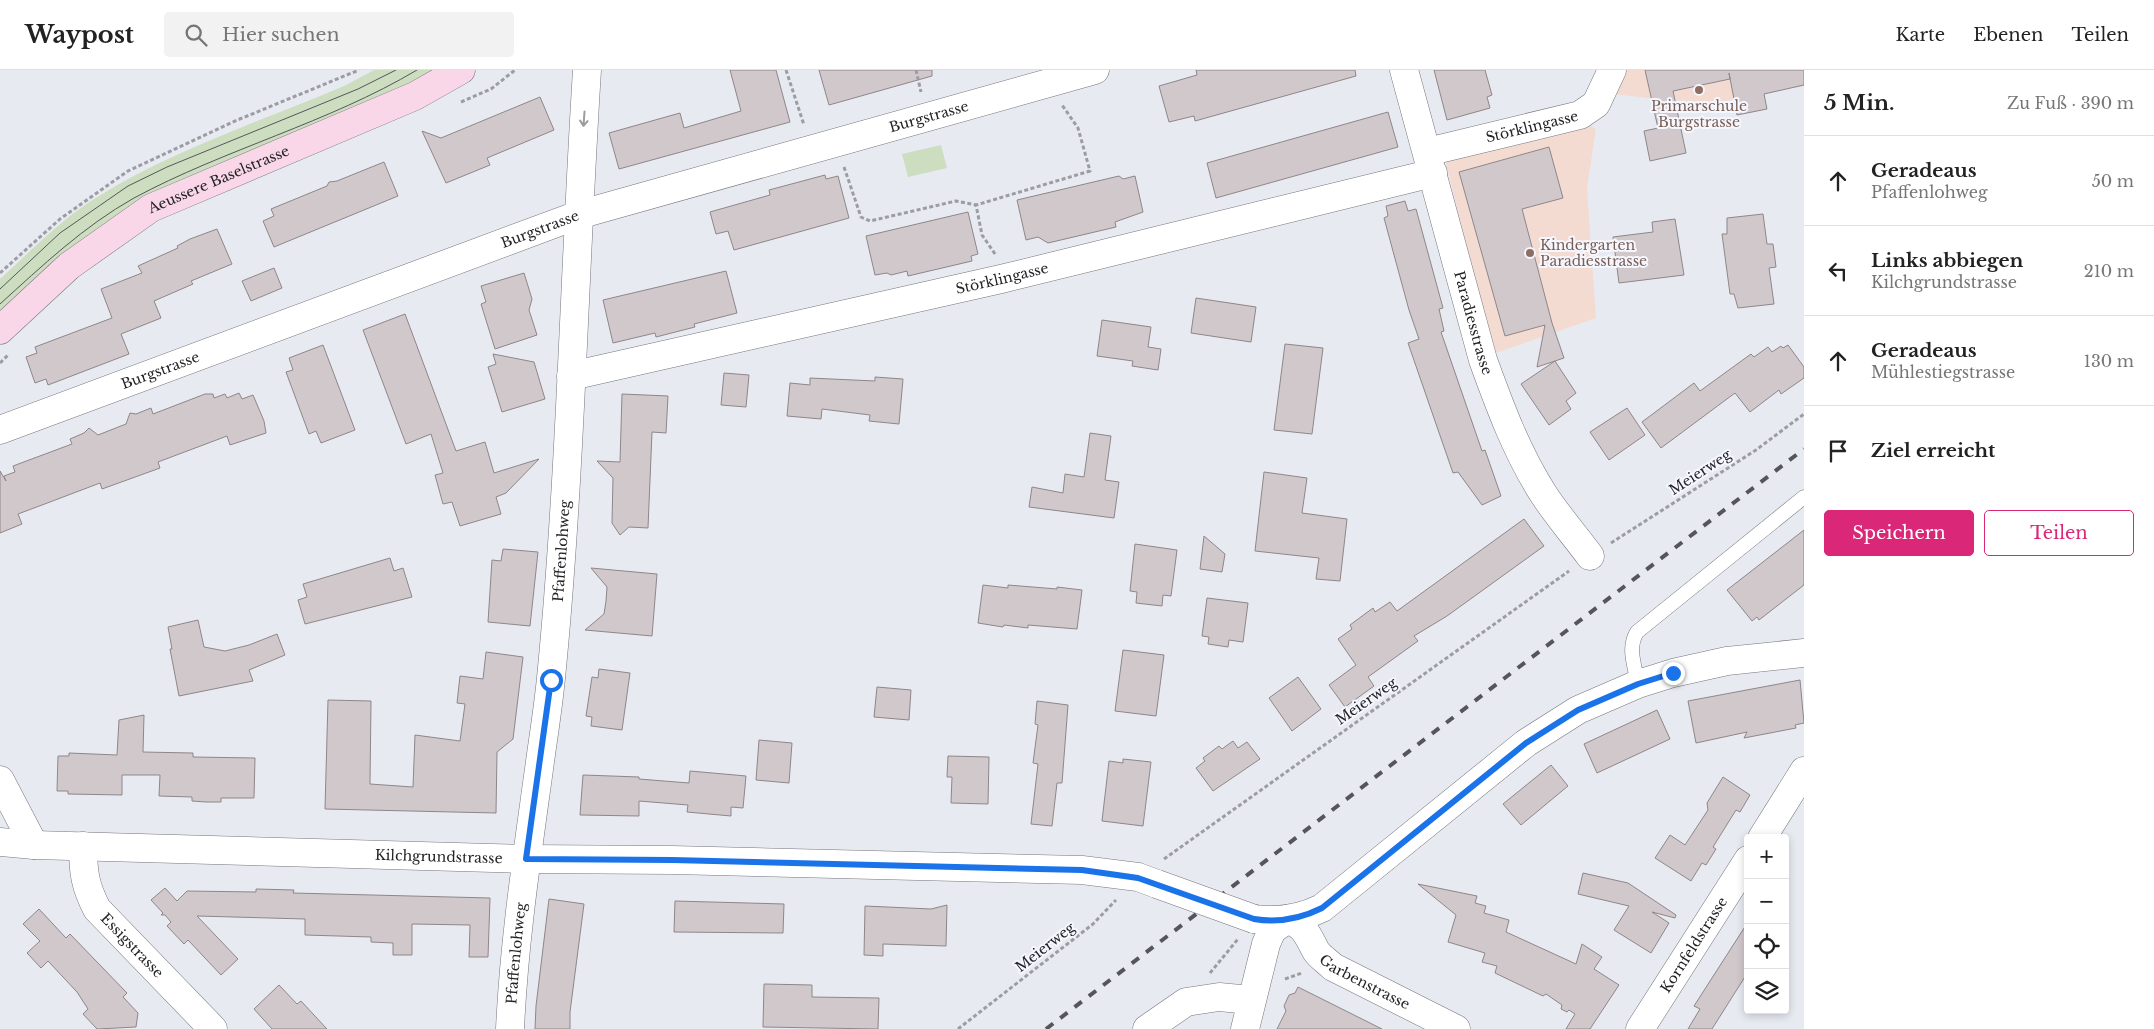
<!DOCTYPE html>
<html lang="de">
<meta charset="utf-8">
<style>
:root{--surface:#fff;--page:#f2f2f2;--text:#222;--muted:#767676;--line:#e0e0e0;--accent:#db2777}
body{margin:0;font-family:"Libre Baskerville",serif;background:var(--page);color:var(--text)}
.controls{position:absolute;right:15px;bottom:15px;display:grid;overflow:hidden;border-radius:5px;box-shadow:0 2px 8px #0003}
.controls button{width:45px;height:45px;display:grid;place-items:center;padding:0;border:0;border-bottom:1px solid var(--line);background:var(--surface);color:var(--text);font:25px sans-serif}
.stop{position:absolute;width:15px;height:15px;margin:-11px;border:4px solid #1a73e8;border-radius:50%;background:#fff}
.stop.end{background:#1a73e8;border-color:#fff;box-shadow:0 1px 5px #0008}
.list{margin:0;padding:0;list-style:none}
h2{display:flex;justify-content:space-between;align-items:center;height:65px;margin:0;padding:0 20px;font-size:21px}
h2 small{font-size:16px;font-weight:400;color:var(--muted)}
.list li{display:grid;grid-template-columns:32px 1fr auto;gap:15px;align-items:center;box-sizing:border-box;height:90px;padding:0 20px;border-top:1px solid var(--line)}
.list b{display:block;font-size:19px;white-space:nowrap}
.list p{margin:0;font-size:16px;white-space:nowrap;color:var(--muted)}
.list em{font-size:16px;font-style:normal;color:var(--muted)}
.actions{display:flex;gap:10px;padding:15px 20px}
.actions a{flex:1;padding:11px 0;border:1px solid var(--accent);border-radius:5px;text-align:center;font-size:18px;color:var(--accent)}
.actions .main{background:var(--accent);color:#fff}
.icon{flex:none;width:28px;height:28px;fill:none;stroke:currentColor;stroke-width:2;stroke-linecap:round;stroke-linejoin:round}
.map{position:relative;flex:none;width:1804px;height:959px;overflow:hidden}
header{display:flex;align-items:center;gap:30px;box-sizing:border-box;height:70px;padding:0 25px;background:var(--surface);border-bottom:1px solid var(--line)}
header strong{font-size:24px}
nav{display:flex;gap:28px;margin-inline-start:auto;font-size:18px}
.search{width:350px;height:45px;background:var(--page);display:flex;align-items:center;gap:12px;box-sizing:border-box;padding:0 18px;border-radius:5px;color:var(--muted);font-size:19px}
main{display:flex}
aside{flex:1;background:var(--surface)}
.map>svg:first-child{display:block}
.education{fill:#f3dbd1}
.green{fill:#cdddc0}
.building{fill:#d1c8cc;stroke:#8e8689}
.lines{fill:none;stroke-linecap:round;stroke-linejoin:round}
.lane-casing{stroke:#74767d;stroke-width:15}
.street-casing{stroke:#74767d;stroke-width:29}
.secondary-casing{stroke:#74767d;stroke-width:29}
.path{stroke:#9c9da3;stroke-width:3;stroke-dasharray:4 2.5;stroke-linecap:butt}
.lane{stroke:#fff;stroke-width:14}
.street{stroke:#fff;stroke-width:28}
.secondary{stroke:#f9d7e8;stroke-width:28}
.tram{stroke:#56565a;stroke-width:1}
.rail{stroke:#56565a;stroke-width:4;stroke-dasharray:9 9;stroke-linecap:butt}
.street-bridge-casing{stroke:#74767d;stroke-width:29;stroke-linecap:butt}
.street-bridge{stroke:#fff;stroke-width:28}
.oneway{stroke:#9c9c9e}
.route{stroke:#1a73e8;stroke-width:6}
.education-dot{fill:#8d6e63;stroke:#f6f7fe;stroke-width:2}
.labels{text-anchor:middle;stroke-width:4;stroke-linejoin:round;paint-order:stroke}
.education-label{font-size:14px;fill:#785e54;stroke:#f6f7fe}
.street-label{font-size:14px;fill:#242427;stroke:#f6f7fe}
</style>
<header>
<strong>Waypost</strong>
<div class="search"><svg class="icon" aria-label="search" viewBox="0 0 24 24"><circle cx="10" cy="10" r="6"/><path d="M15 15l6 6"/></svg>Hier suchen</div>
<nav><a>Karte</a><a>Ebenen</a><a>Teilen</a></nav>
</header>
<main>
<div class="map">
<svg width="1804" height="959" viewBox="0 0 1804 959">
<rect width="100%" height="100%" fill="#e8eaf2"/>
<g class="education">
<polygon points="1622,0 1804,0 1804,16 1721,32 1667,30 1612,24"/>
<polygon points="1590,55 1596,59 1587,118 1596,248 1493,284 1446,93 1448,86"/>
</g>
<g class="green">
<path d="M374 0H436L412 15 259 78 0 243V209C31 181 62 148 99 126 173 80 264 50 344 16Z"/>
<polygon points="941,75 947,98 908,107 902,84"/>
</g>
<g class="building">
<polygon points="730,0 776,0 790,52 619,99 609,63 680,43 684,58 741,41"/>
<polygon points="819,0 932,0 932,6 829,35"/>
<polygon points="1196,0 1355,0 1356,6 1195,51 1194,46 1169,52 1159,16 1197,5"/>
<polygon points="1434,0 1485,0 1492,25 1487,27 1490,38 1447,50"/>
<polygon points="1645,0 1804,0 1804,15 1764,24 1767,39 1737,45 1729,3 1730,9 1673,21 1686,83 1650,91 1644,61 1658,58"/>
<polygon points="540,27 554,60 487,88 490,95 446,113 422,61 441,68"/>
<polygon points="1388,42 1398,77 1216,128 1207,93"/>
<polygon points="1549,77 1563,128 1522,139 1552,253 1564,288 1537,297 1545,255 1505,266 1459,102"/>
<polygon points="384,92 398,126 274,177 263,151 274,146 271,139 327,116 329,112 337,111"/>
<polygon points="825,105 826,109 838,106 849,148 734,180 728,161 716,164 710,142 770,125 769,120"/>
<polygon points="1119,106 1123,109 1135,106 1143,142 1115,152 1116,157 1048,173 1038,167 1026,170 1017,130"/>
<polygon points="1405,131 1408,141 1416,139 1443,238 1439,239 1444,261 1441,262 1482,381 1485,380 1501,426 1482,435 1458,402 1453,403 1408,273 1419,269 1409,240 1384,148 1388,146 1386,136"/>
<polygon points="968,142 978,184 971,186 972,191 908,206 907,201 891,205 887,203 875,205 866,166"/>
<polygon points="1763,144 1767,174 1773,174 1776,197 1769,198 1774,234 1738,238 1734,224 1730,224 1722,164 1727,164 1727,148"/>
<polygon points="1675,149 1684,205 1619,213 1613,167 1653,162 1652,152"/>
<polygon points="217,159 232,194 191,211 193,214 154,231 161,248 121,264 129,284 48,315 46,309 35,313 26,287 37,283 35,277 112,248 101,219 142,203 138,196 178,178 177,176 190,169"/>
<polygon points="274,198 282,218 251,231 242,211"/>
<polygon points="726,201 737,243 694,254 695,257 656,267 655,263 613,273 603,230"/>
<polygon points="524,203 532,229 529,240 537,265 495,279 481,234 486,232 481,216"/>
<polygon points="1196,228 1256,237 1251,272 1191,263"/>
<polygon points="405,244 456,381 485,372 494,403 539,389 506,423 496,427 501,444 460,456 452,432 443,434 435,405 443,403 431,364 406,374 363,260"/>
<polygon points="1102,250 1151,257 1148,277 1161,279 1158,300 1132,296 1133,291 1097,286"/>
<polygon points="1285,274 1323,278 1312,364 1274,360"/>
<polygon points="323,275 355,360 321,373 316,361 309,364 286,302 293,300 289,288"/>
<polygon points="1788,275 1804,297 1804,308 1781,324 1779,320 1750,342 1735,323 1661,378 1642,352 1694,313 1700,321 1751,284 1754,287 1768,277 1772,282 1781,276 1783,278"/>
<polygon points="493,284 534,292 545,329 502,342 488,297 496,294"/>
<polygon points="1555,291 1576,323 1566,331 1571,339 1549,355 1521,314"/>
<polygon points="724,303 749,305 746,337 721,335"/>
<polygon points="875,307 903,309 899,354 869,351 870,345 822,339 821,349 787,346 790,313 810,315 810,308 875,311"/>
<polygon points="239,323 242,329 253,325 264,351 266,363 230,375 227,366 158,392 160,398 102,419 100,413 42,435 18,444 22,454 0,463 0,401 6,411 4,406 15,402 13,396 72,374 70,369 84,363 89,358 98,365 126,354 130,343 136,344 151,338 153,344 205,324 213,324 214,328 225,324 227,328"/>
<polygon points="622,324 668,326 666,363 652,362 648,458 629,457 620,465 612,453 613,408 597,391 620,392"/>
<polygon points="1627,338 1645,365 1609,390 1590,362"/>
<polygon points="1090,363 1111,366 1105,410 1119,412 1114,448 1029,437 1032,417 1063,423 1065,404 1084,407"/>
<polygon points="1264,402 1307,408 1302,443 1347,449 1340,511 1316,509 1319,488 1255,481"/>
<polygon points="1524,449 1544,476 1447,546 1414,566 1418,571 1368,607 1374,616 1345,637 1329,615 1356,595 1338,569 1352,559 1350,555 1373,538 1375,542 1390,532 1397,541"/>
<polygon points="1804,460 1804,515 1759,550 1757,547 1752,551 1727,520"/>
<polygon points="1204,466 1225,484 1222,502 1200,499"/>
<polygon points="1135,474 1177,480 1171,526 1163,525 1162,536 1136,533 1137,522 1130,521"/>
<polygon points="503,479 538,482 530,556 488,552 492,490 501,491"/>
<polygon points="390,488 394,501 403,498 412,527 305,554 298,530 307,527 303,514"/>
<polygon points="591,498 657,504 652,566 585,560 604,544 606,531 607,517"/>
<polygon points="983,515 1008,518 1008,515 1057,519 1057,517 1082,520 1077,559 1028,555 1028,558 1004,555 1003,557 978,553"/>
<polygon points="1207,528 1248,533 1243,572 1229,570 1228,577 1208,574 1209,567 1202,566"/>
<polygon points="198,550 204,577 225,581 249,575 277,564 285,585 249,600 253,611 179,626 170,579 172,579 168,557"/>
<polygon points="1123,580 1164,585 1156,646 1115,641"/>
<polygon points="486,582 523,587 513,669 497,682 496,743 325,739 328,630 371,631 370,714 413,717 415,665 460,671 465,634 457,633 460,606 483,609"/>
<polygon points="599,599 630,603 622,660 591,656 592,647 586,646 592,607 598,608"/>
<polygon points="1298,607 1321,639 1292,661 1269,628"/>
<polygon points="1800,610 1804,653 1795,655 1796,658 1744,668 1747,662 1696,673 1688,631"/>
<polygon points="877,617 911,620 909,650 874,647"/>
<polygon points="1037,631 1068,635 1062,713 1057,713 1052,756 1031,754 1038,694 1033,693 1038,655 1035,654"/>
<polygon points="1657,640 1670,669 1597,703 1584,674"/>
<polygon points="144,645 143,682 193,683 193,687 255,688 254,728 221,728 221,732 206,732 192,731 192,727 159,726 160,705 122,705 122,725 68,724 68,721 57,721 58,686 69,686 69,683 117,685 119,650"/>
<polygon points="759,670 792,673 789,713 756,710"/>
<polygon points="1233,671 1238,678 1247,672 1260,689 1213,721 1196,698 1205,691 1203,688 1219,676 1222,679"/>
<polygon points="948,686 989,687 988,734 951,733 952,707 947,707"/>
<polygon points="1123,689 1151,692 1143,756 1102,751 1109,691 1123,693"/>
<polygon points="1551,695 1568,716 1521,755 1503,734"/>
<polygon points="690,701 746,706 743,738 731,737 731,746 687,742 688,735 639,731 639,746 580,745 583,705 639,707 639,709 689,713"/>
<polygon points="1723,707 1750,725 1740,742 1736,740 1713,777 1716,779 1706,795 1702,793 1691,811 1655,788 1670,765 1685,775 1708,740 1707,733"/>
<polygon points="1583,803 1628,813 1676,845 1675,848 1652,842 1669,853 1651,883 1614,860 1629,836 1578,824"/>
<polygon points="1418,814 1477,826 1475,833 1486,836 1484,843 1509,850 1506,862 1576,894 1582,874 1602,887 1594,899 1619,915 1590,959 1566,959 1575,944 1569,940 1567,942 1561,939 1562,935 1546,924 1543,926 1495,903 1497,896 1482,892 1485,883 1448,872 1456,845"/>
<polygon points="165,818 177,831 187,821 256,822 256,819 294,820 293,823 490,828 488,887 469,887 470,855 412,854 412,885 393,885 393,873 371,872 371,867 305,865 305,849 197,846 238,889 221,905 188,870 184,874 167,856 171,852 165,845 161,845 163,843 151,830"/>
<polygon points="549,829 584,834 570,942 570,959 535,959 536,936"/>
<polygon points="675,831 784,834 783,863 674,862"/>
<polygon points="947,835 946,876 883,874 883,886 864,885 865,836 931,839"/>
<polygon points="39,839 66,868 70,864 127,923 123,927 138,943 136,957 97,959 83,944 88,939 77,922 48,891 41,898 27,883 40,871 23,854"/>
<polygon points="1748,852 1748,902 1712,959 1688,959 1700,939 1694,936"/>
<polygon points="764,914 812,915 812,927 879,928 878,959 763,957"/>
<polygon points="279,915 297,934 301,931 327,959 272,959 254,939"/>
<polygon points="1298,917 1382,959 1277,959 1286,941 1284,936 1289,925 1295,923"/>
</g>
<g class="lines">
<defs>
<path id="lane" d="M1638 614C1635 596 1627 578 1637 562L1804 427"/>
<g id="street">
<path id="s1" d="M1404 0 1483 290C1500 337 1517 383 1544 425 1558 446 1575 466 1590 486"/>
<path id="s2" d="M1427 82 1580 45 1596 34 1612 0"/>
<path id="s3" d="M571 306 1001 209 1433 103"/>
<path id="s4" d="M0 360 578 145 1095 0"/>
<polyline points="0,710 34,775"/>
<polyline points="1762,768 1804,701"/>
<path id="s5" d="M0 772 34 775 526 789 672 790 1082 800 1138 807 1157 814"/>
<path id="s6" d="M83 776C83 802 85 816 97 839L213 959"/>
<path d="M1254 849C1278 852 1300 849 1322 838L1526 673 1578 640 1638 614 1673 603 1727 591 1804 583"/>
<path id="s7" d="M1288 849C1305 856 1308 866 1316 881 1320 887 1328 892 1333 897L1456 959"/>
<path id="s8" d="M510 959C514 872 527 786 539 699 543 669 548 639 551 608 571 406 574 203 587 0"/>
<polyline points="1147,959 1186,932 1219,927 1251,930"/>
<polyline points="1245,959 1266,874 1272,860 1288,849"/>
<path id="s9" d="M1640 959 1748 790"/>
</g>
<g id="secondary">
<path id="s10" d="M0 260 69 196 151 138 415 26 461 0"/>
</g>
</defs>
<use href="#lane" class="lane-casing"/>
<use href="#street" class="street-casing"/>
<use href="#secondary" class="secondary-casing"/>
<g class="path">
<polyline points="786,0 804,55"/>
<polyline points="916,0 921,22"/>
<polyline points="461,32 491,19 515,0"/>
<polyline points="844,97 861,147 870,151 956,131 976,135"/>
<polyline points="995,184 982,165 976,135 1090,101 1078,58 1062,35"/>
<polyline points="0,203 60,149 128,101 235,51 359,0"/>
<polyline points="0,293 9,284"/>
<polyline points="1611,473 1756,380 1804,344"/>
<polyline points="1164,789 1569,501"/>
<polyline points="1210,903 1238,869"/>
<polyline points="1285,909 1302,903"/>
<polyline points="958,959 1093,854 1116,830"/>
</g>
<use href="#lane" class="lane"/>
<use href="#street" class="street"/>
<use href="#secondary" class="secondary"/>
<g class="tram">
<polyline points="0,219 60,163 128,116 167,97 358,19 396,0"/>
<path d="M0 234C42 196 84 156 134 128 225 79 328 53 417 0"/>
</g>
<polyline class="rail" points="1046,959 1804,379"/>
<defs>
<polyline id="street-bridge" points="1157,814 1254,849"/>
</defs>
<use href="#street-bridge" class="street-bridge-casing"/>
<use href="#street-bridge" class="street-bridge"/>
</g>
<defs><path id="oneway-shaft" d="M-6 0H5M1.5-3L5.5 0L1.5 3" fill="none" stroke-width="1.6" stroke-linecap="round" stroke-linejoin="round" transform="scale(1.25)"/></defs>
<use class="oneway" href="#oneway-shaft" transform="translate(584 49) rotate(94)"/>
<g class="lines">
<path class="route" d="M551 610 526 789 672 790 1082 800 1138 808 1254 849C1278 853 1300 849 1322 838L1526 673 1578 640 1638 614 1673 603"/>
</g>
<g class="education-dot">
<circle cx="1699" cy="20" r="5"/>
<circle cx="1530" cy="183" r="5"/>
</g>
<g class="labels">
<g class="education-label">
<text x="1699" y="41">Primarschule<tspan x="1699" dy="16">Burgstrasse</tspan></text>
<text x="1540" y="180" text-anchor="start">Kindergarten<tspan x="1540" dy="16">Paradiesstrasse</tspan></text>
</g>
<g class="street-label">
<text dy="5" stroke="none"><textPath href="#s4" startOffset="981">Burgstrasse</textPath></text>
<text dy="5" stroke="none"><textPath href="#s2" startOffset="108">Störklingasse</textPath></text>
<text dy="5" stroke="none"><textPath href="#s10" startOffset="268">Aeussere Baselstrasse</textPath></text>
<text dy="5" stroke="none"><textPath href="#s4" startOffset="576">Burgstrasse</textPath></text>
<text dy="5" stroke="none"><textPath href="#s3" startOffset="442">Störklingasse</textPath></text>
<text dy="5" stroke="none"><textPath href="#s1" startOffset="262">Paradiesstrasse</textPath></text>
<text dy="5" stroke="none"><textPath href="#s4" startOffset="171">Burgstrasse</textPath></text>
<text transform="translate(1700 402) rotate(-33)" y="5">Meierweg</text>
<text dy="5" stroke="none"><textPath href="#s8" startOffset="481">Pfaffenlohweg</textPath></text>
<text transform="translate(1366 631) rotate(-35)" y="5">Meierweg</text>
<text dy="5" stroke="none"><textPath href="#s5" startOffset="439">Kilchgrundstrasse</textPath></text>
<text dy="5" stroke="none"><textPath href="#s9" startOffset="100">Kornfeldstrasse</textPath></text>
<text dy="5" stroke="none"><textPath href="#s6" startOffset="116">Essigstrasse</textPath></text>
<text transform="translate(1045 877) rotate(-38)" y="5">Meierweg</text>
<text dy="5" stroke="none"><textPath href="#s8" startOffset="76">Pfaffenlohweg</textPath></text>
<text dy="5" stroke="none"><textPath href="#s7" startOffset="102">Garbenstrasse</textPath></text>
</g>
</g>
</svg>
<div class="controls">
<button>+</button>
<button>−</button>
<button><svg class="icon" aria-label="locate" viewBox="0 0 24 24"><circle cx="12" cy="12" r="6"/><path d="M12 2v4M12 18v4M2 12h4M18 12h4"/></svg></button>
<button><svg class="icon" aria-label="layers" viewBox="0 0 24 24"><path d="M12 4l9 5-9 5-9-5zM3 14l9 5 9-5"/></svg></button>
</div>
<div class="stop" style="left:551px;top:610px"></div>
<div class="stop end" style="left:1673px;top:603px"></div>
</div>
<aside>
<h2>5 Min.<small>Zu Fuß · 390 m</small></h2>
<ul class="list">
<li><svg class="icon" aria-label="ahead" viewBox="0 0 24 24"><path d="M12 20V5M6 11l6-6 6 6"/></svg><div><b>Geradeaus</b><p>Pfaffenlohweg</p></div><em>50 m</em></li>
<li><svg class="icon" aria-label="left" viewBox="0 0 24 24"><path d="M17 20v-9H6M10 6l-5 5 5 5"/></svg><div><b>Links abbiegen</b><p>Kilchgrundstrasse</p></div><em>210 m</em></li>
<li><svg class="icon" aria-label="ahead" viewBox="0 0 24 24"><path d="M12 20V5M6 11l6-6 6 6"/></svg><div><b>Geradeaus</b><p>Mühlestiegstrasse</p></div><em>130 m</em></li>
<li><svg class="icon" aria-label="arrive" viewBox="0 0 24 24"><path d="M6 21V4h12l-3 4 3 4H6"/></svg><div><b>Ziel erreicht</b></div></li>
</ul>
<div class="actions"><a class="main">Speichern</a><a>Teilen</a></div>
</aside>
</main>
